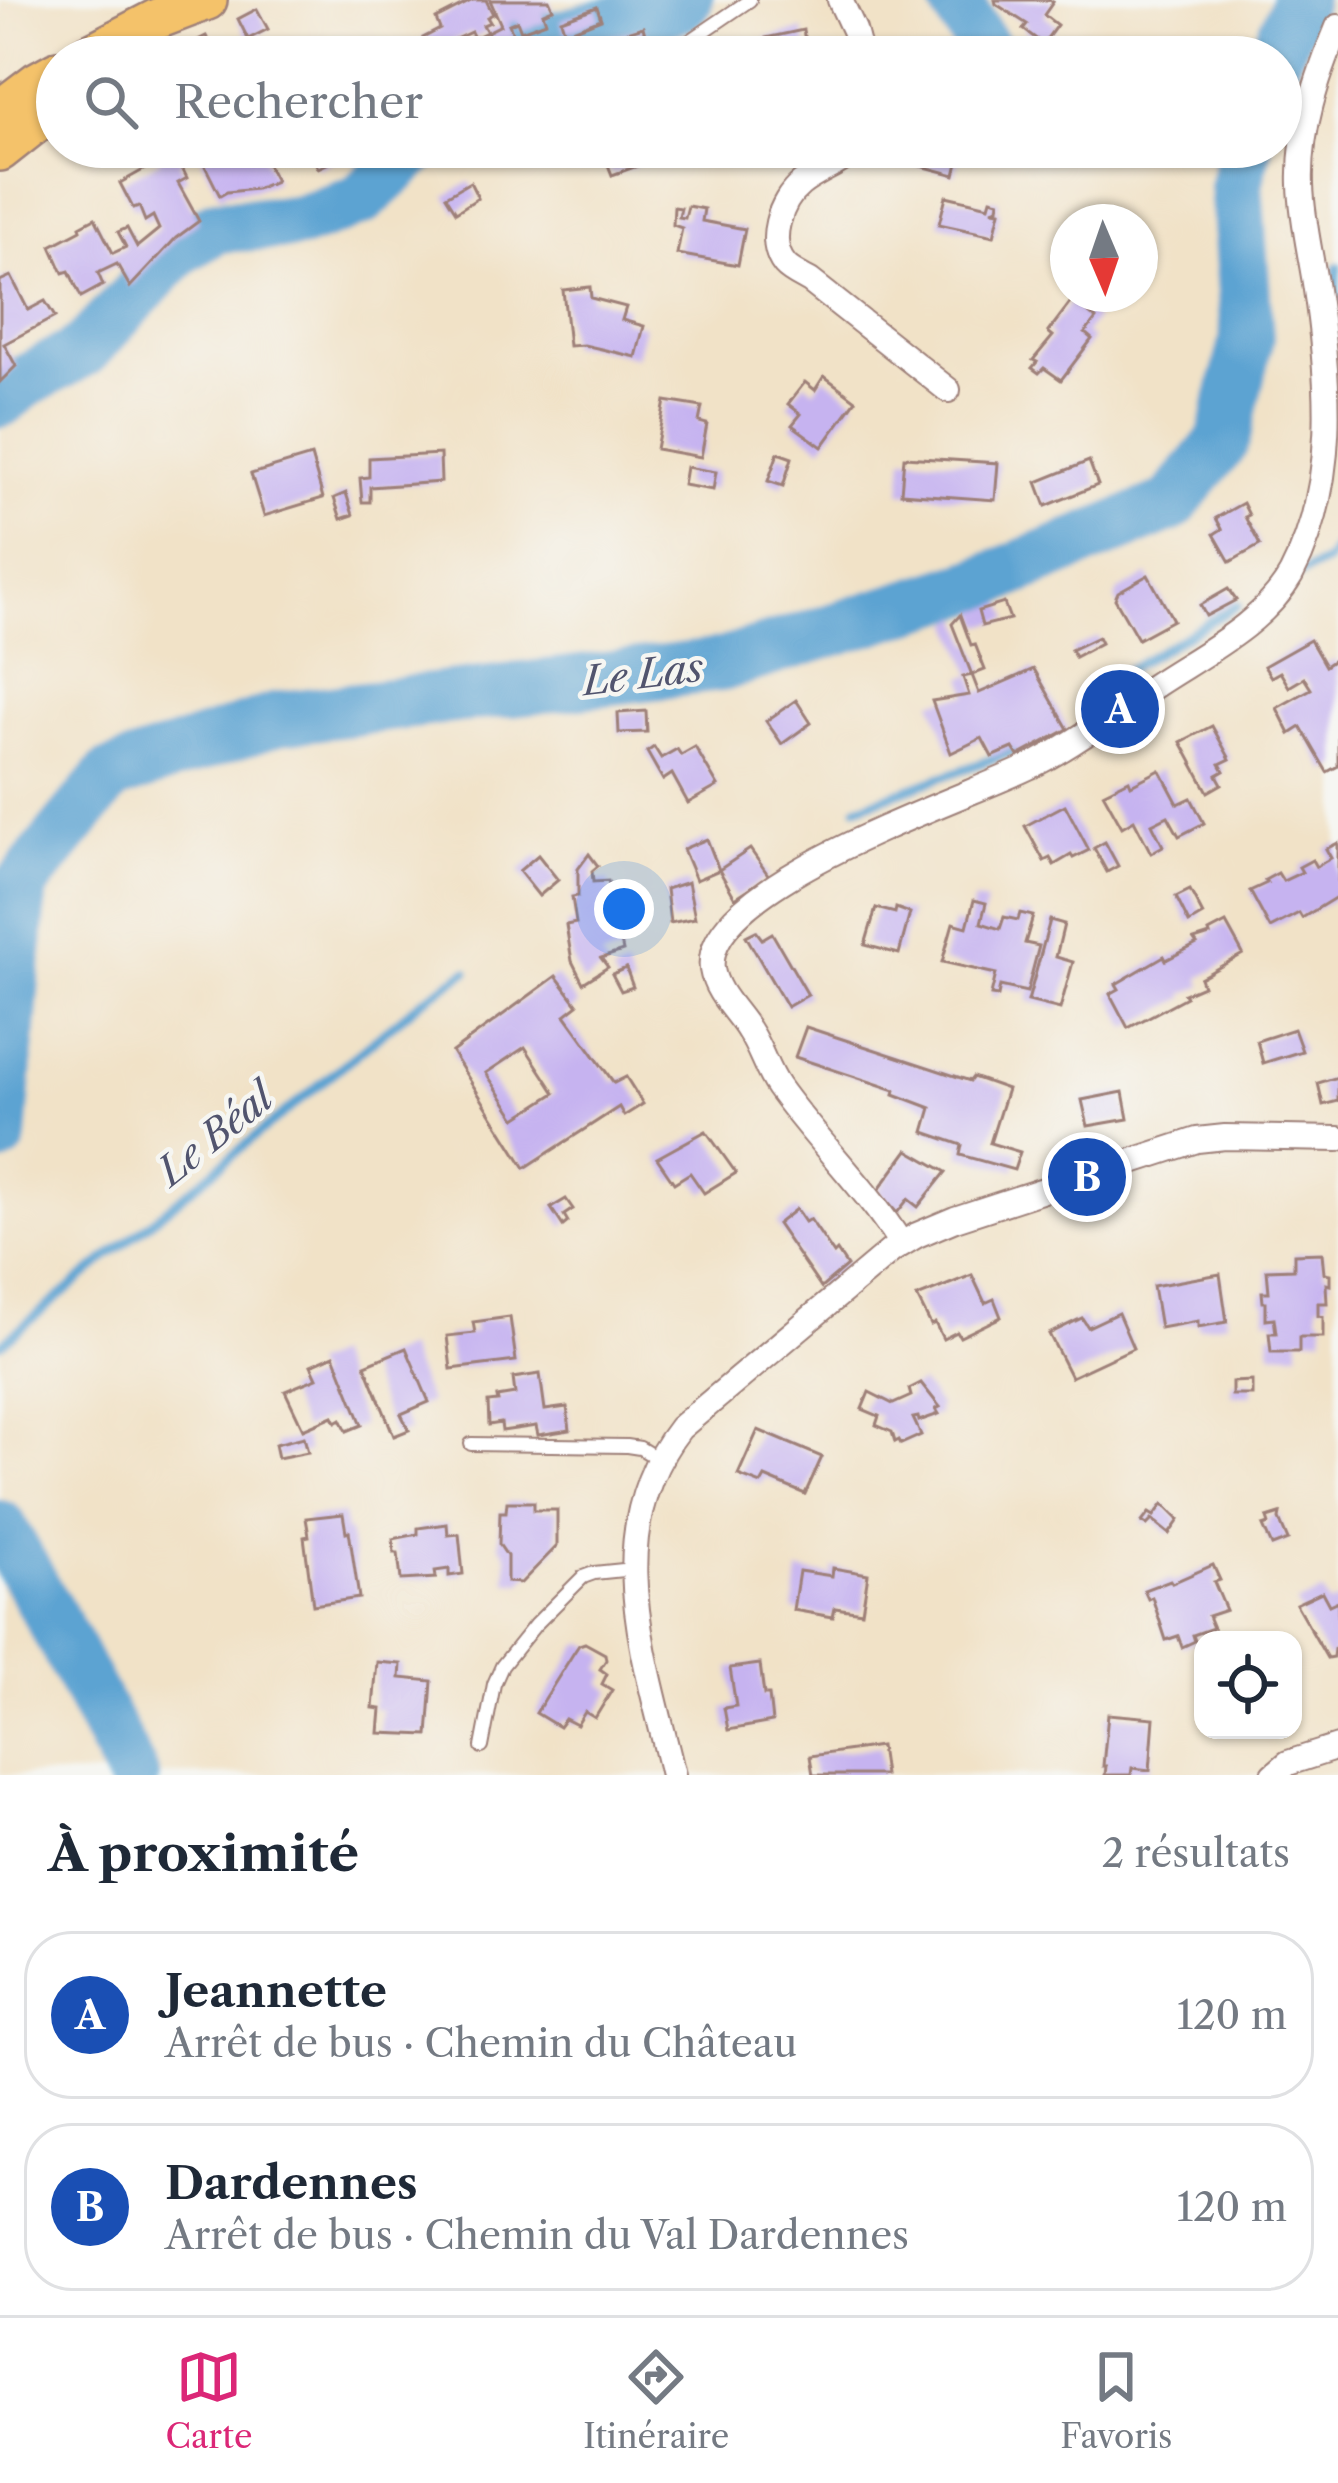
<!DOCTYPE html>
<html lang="fr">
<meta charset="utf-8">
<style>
:root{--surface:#fff;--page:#f2f2f3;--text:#1f2937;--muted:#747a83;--line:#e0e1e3;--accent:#db2777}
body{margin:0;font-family:"Libre Caslon Text",serif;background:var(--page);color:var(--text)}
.controls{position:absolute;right:36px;bottom:36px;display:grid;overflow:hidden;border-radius:24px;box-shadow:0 3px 9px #0004}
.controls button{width:108px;height:108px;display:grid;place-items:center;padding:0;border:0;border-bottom:3px solid var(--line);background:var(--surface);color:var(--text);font:60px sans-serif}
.compass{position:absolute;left:1050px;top:204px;width:108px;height:108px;border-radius:50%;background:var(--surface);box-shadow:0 3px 9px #0004;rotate:178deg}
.you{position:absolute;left:624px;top:909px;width:42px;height:42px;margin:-30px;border:9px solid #fff;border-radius:50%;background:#1a73e8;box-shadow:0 0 0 18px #1a73e833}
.badge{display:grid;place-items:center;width:78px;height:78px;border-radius:50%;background:var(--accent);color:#fff;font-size:39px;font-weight:700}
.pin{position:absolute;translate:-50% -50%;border:6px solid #fff;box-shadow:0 3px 12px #0006}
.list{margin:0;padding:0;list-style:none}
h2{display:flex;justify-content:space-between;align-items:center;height:156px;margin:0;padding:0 48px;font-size:51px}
h2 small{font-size:39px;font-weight:400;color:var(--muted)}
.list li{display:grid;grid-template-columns:78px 1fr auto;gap:36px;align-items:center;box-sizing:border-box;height:168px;margin:0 24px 24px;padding:0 24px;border:3px solid var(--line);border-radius:48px}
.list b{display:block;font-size:45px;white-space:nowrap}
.list p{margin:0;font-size:39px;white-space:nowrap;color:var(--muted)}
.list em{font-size:39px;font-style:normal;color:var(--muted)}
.icon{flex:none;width:66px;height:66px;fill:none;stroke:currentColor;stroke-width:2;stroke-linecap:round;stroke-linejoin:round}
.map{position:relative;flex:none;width:1338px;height:1775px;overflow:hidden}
.search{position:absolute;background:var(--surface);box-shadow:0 3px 9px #0004;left:36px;right:36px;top:36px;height:132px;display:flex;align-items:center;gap:30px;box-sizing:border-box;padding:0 42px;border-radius:66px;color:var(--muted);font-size:45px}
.sheet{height:540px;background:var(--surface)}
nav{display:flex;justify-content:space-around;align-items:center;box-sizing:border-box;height:168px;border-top:3px solid var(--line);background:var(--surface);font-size:33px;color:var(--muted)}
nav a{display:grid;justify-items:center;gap:6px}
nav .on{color:var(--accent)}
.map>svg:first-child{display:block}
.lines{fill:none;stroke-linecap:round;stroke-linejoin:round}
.stream{stroke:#5ca3d2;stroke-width:9}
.river{stroke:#5ca3d2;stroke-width:54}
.building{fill:#c6b3f0;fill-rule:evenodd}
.service-casing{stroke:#9e8079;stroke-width:16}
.minor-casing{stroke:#9e8079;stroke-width:28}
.primary-casing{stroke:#9e8079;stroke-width:44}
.service{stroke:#fff;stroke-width:12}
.minor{stroke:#fff;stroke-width:24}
.primary{stroke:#f4c26a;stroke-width:39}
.labels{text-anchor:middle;stroke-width:9;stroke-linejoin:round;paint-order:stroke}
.water-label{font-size:39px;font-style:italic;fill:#51546e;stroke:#f6f6f2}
</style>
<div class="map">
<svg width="1338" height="1775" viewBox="0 0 1338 1775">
<rect width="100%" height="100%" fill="#f6f6f2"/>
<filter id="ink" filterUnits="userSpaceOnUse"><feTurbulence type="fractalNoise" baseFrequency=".00833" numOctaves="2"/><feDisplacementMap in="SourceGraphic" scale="24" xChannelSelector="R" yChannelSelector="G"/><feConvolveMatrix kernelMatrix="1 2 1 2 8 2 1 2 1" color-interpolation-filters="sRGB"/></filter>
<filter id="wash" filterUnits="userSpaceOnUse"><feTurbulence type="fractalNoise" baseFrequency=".004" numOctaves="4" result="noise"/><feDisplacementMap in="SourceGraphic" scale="48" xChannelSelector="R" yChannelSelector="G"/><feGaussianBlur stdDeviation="2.7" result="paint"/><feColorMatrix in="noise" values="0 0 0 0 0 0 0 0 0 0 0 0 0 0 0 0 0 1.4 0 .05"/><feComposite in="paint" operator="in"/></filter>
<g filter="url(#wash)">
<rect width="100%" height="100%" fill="#f1e2c7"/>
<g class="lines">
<g class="stream">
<polyline points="1338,267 1335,287 1338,312"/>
<polyline points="1295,577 1327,561 1338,544"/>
<polyline points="1096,688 1238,605"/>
<polyline points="857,807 1015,751"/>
<polyline points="0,1345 423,1000 467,971"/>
</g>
<g class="river">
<polyline points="955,0 989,57"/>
<polyline points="506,57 521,47 679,6 686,0"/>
<polyline points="1274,57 1299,0"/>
<polyline points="0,401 26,381 83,351 178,250 217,226 300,222 360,200 418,147"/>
<polyline points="0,1137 21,885 110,776 280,718 721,665 982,583 1171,505 1223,441 1247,337 1236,184 1245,147"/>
<polyline points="0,1527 64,1641 132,1775"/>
</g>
</g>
<g id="blocks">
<g class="building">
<polygon points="473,0 486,0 493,14 487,17 490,22 483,25 487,32 501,25 490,0 549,0 553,9 543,13 546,22 521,31 517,21 509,24 515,38 494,48 487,32 474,38 471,32 447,43 453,57 433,57 423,38 440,29 436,19"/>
<polygon points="995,0 1049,0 1053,2 1044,15 1057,25 1043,44 1023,29 1027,24 996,4"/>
<polygon points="597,7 601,19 565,33 561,20"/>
<polygon points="257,9 268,29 248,39 238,19"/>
<polygon points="643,27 649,50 625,57 595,57 591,43"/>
<polygon points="803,30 808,57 774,57 788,52 786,47 769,51 766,38"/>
<polygon points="206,36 216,55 189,57 184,47"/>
<polygon points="154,147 176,147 183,160 179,162 187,178 178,183 199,221 176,238 130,287 117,264 98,273 103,285 81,297 69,271 63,273 51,246 81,230 80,226 95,218 113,253 126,247 118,232 127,228 137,247 159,229 153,216 145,221 139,206 133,208 120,183 161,160"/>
<polygon points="220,147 258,147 276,181 256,189 227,192 220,196 201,158 221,149"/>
<polygon points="308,147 350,147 352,152 318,168"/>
<polygon points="601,147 616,147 619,153 631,149 637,166 612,175"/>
<polygon points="884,147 962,147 955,175 882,156"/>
<polygon points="470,182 478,198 456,212 446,196"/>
<polygon points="946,196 989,206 991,199 999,201 998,208 992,210 1000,211 994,236 939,224"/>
<polygon points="688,206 704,209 702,221 745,229 738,265 677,254 682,228 673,225 674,207 681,208 679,217 685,218"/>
<polygon points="11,276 28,310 45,301 55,317 4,344 16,366 0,382 0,281"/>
<polygon points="590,287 591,298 626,307 622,320 644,326 636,357 584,345 569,346 563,290"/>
<polygon points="1073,299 1096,319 1085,333 1092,339 1061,380 1044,368 1039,373 1032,368 1037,362 1033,360 1053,336 1048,332"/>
<polygon points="824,376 856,400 822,447 792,425 801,414 788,404 805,382 815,390"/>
<polygon points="665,401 702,407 699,422 707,424 701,457 656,449"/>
<polygon points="778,453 792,458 783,486 768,481"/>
<polygon points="440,454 441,482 370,487 370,502 362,502 360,478 369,477 369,458"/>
<polygon points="311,456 323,498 264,516 251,474"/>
<polygon points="904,457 998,463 995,500 901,493"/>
<polygon points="1089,461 1098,485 1046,506 1037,482"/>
<polygon points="686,467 716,472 713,490 683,485"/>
<polygon points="346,493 353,515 341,519 334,498"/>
<polygon points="1243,503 1249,515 1245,517 1260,545 1230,562 1214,534 1222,529 1216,518"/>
<polygon points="1148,575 1173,620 1138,639 1115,599 1118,592"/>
<polygon points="1228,589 1236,600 1206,616 1200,605"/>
<polygon points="1004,603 1010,619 982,626 978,611"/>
<polygon points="960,615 971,645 975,644 985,670 972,675 952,624"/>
<polygon points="1098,637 1101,643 1075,657 1071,650"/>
<polygon points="1310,640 1325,666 1334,660 1338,667 1338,766 1327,772 1301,727 1290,734 1277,708 1311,689 1304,678 1289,687 1280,672 1271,677 1264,666"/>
<polygon points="1034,669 1068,729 1018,756 1013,748 992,757 982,738 951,753 932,701 969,695 963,677 972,675 979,693"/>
<polygon points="796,700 811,723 782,744 766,721"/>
<polygon points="646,711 647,732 619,733 618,713"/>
<polygon points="1212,726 1230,759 1220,764 1224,771 1217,775 1222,784 1208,792 1181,742"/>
<polygon points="654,747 661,758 677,749 681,755 695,747 718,786 688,803 672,774 663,780 647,752"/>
<polygon points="1160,770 1178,804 1191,798 1204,823 1179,836 1168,816 1152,824 1163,846 1151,853 1134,820 1122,827 1103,793 1129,780 1131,785"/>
<polygon points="1065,805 1089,850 1073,858 1071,855 1054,865 1050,858 1044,861 1025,826"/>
<polygon points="707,839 719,870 750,849 769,876 735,898 719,870 696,880 683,849"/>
<polygon points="1105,842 1118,866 1107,872 1094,848"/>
<polygon points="1338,843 1338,896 1302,918 1299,913 1270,928 1250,891 1267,883 1265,880 1278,873 1283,881 1302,872 1299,867 1312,860 1316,867 1331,858 1326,849"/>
<polygon points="589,854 598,866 592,871 593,882 608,881 623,951 601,958 608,967 583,983 572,961 566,925 576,923 572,897 578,896 578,869"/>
<polygon points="538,855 558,880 539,896 519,871"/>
<polygon points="688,882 695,918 670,923 666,889"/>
<polygon points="1190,890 1203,915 1189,923 1176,897"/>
<polygon points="974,900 986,903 981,923 1000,929 1004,917 1018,920 1020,913 1033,916 1025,943 1039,946 1027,992 1000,986 998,996 991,995 996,974 942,962 953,923 967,927"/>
<polygon points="876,908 895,913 896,908 910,913 899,954 865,945"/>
<polygon points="1050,920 1064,924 1056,957 1073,962 1060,1009 1028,1001"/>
<polygon points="1226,923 1243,954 1200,978 1203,986 1184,994 1186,997 1128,1028 1110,994 1119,989 1116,984 1164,956 1166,960 1197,944 1194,940 1210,935 1209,932"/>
<polygon points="756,931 762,939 772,933 808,995 787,1007 746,936"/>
<polygon points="626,968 633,987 621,991 612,974"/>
<path d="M556 976 578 1005 565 1015 614 1083 626 1077 643 1104 624 1116 619 1107 525 1168 452 1052ZM525 1047 555 1093 516 1118 486 1073Z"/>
<polygon points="806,1027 970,1081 973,1077 1007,1089 990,1143 1020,1152 1014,1170 960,1155 962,1145 924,1132 931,1108 894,1094 895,1090 795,1057"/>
<polygon points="1294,1029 1302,1051 1263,1063 1257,1041"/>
<polygon points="1338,1077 1338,1101 1323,1105 1318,1083"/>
<polygon points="1123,1092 1128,1119 1088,1126 1082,1100"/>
<polygon points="706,1131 736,1173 704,1193 690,1173 674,1183 657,1158"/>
<polygon points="908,1150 946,1172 918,1207 908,1199 897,1213 878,1191"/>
<polygon points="566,1199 573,1209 564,1215 568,1222 563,1226 551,1208"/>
<polygon points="796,1209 805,1222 810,1219 834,1254 837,1251 847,1266 821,1288 777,1224"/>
<polygon points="1322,1253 1324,1273 1330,1274 1330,1285 1326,1284 1327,1303 1318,1303 1318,1316 1323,1317 1323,1337 1299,1337 1299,1352 1271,1352 1269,1333 1276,1333 1274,1318 1266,1319 1266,1302 1263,1302 1262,1292 1269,1292 1267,1270 1294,1269 1294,1254"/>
<polygon points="1220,1274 1227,1322 1198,1327 1198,1321 1160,1328 1153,1286"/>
<polygon points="972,1275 985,1303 994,1299 1001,1317 960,1337 957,1332 943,1339 935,1323 931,1325 917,1297"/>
<polygon points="1118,1313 1133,1348 1071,1377 1049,1334 1082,1318 1088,1327"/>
<polygon points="510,1317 516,1361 451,1369 447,1336 475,1333 473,1322"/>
<polygon points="406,1348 429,1402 401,1414 409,1430 394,1436 365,1365"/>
<polygon points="334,1355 362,1425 347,1431 341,1419 336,1422 333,1416 303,1429 285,1391 317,1378 311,1365"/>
<polygon points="540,1374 545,1410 567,1407 570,1430 538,1435 536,1426 502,1431 501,1423 489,1425 488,1402 498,1401 497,1397 515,1394 513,1378"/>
<polygon points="1252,1381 1252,1395 1232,1395 1232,1382"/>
<polygon points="921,1383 940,1407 936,1409 939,1414 919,1421 918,1417 913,1418 921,1435 901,1444 899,1440 895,1442 892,1432 876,1425 879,1416 862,1409 869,1392 893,1404 911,1396 909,1389"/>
<polygon points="758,1430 822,1457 805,1494 765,1477 761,1484 738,1475"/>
<polygon points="304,1437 308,1452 278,1458 275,1444"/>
<polygon points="507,1502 534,1502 534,1510 557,1510 557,1546 521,1583 507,1582 507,1556 499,1544 500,1512 506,1512"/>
<polygon points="1163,1504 1179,1520 1169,1534 1152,1520 1147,1525 1142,1522 1149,1513 1154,1516"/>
<polygon points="343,1514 346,1532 349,1531 359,1598 313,1605 304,1537 309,1536 306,1518"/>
<polygon points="1280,1514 1279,1519 1288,1540 1272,1546 1263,1526 1269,1524 1267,1518"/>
<polygon points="447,1524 448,1535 459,1534 463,1574 449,1576 449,1569 435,1571 436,1578 401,1580 398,1553 394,1553 393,1539 418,1534 418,1528"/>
<polygon points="1213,1565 1220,1580 1214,1582 1226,1610 1208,1616 1213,1628 1193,1635 1195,1641 1182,1647 1178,1636 1166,1640 1152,1597 1148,1599 1144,1590 1170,1580 1172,1583"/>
<polygon points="833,1568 868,1574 862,1612 835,1608 833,1617 793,1610 799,1571 832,1576"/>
<polygon points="1322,1592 1329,1605 1338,1601 1338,1647 1334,1649 1333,1657 1327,1658 1296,1604"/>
<polygon points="585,1643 605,1654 606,1660 600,1669 607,1674 602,1684 612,1690 595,1718 585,1712 577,1725 565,1719 559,1727 536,1713 573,1654 579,1645"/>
<polygon points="377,1662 401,1664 400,1678 432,1681 428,1735 379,1733 381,1709 373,1708"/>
<polygon points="760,1664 764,1695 769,1695 772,1722 728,1730 724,1708 736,1706 730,1668"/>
<polygon points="1108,1714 1154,1718 1150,1770 1132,1768 1131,1775 1105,1775 1106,1766 1103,1766"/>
<polygon points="880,1746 884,1775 813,1775 810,1756"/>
</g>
</g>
</g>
<g filter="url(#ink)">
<use href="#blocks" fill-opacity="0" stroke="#9e8079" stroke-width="3"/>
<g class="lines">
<defs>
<g id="service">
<polyline points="657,57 681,47 750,0"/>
<polyline points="538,147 539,150"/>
<polyline points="471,1444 627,1446 640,1448 658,1459"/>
<polyline points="482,1747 494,1684 502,1666 535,1625 583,1577 594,1573 633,1569"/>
</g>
<g id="minor">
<polyline points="840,0 854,30 861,57"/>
<path d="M858 147C841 164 819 170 801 184 780 201 766 242 785 265 790 271 803 277 810 281L948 390"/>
<path d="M901 1244C866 1187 817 1142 778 1087 766 1070 761 1049 749 1031 737 1011 716 994 712 969 701 882 975 796 1037 763 1077 742 1114 714 1151 688 1198 656 1262 626 1291 575 1338 485 1330 381 1315 283 1310 251 1302 218 1301 185 1299 129 1317 78 1338 27"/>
<path d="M673 1775C646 1658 598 1533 680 1428L892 1250 917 1235 955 1219 1197 1140 1225 1137 1338 1139"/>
<polyline points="1274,1775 1288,1763 1338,1747"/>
</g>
<g id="primary">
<polyline points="84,57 157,19 207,0"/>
<polyline points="0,110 37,82 57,71"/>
<polyline points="0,151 57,106"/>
</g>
</defs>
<use href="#service" class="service-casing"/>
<use href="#minor" class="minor-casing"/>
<use href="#primary" class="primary-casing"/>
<use href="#service" class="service"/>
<use href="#minor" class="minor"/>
<use href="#primary" class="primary"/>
</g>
</g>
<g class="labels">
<g class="water-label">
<text transform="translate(643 674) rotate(-7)" y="14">Le Las</text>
<text transform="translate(215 1134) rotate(-39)" y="14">Le Béal</text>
</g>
</g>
</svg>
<div class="controls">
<button><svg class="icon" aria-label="locate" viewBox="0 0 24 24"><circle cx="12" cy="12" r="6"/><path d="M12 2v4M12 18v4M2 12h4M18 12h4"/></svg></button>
</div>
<svg class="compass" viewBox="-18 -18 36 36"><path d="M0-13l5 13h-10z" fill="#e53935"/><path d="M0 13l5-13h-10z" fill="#747a83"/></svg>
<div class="you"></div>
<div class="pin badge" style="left:1120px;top:709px;background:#1a4fb4">A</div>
<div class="pin badge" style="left:1087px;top:1177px;background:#1a4fb4">B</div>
<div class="search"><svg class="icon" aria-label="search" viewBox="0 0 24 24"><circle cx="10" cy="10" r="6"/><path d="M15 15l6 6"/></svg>Rechercher</div>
</div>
<section class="sheet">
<h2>À proximité<small>2 résultats</small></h2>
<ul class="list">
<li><span class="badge" style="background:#1a4fb4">A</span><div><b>Jeannette</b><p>Arrêt de bus · Chemin du Château</p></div><em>120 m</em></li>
<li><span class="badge" style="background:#1a4fb4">B</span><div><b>Dardennes</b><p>Arrêt de bus · Chemin du Val Dardennes</p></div><em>120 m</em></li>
</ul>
</section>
<nav>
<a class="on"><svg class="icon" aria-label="map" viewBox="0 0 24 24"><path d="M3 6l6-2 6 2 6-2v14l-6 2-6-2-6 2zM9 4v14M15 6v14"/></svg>Carte</a>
<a><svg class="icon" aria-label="directions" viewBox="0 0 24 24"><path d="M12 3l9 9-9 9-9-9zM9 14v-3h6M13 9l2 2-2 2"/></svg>Itinéraire</a>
<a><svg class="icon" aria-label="saved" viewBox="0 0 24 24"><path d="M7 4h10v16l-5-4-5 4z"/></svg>Favoris</a>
</nav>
